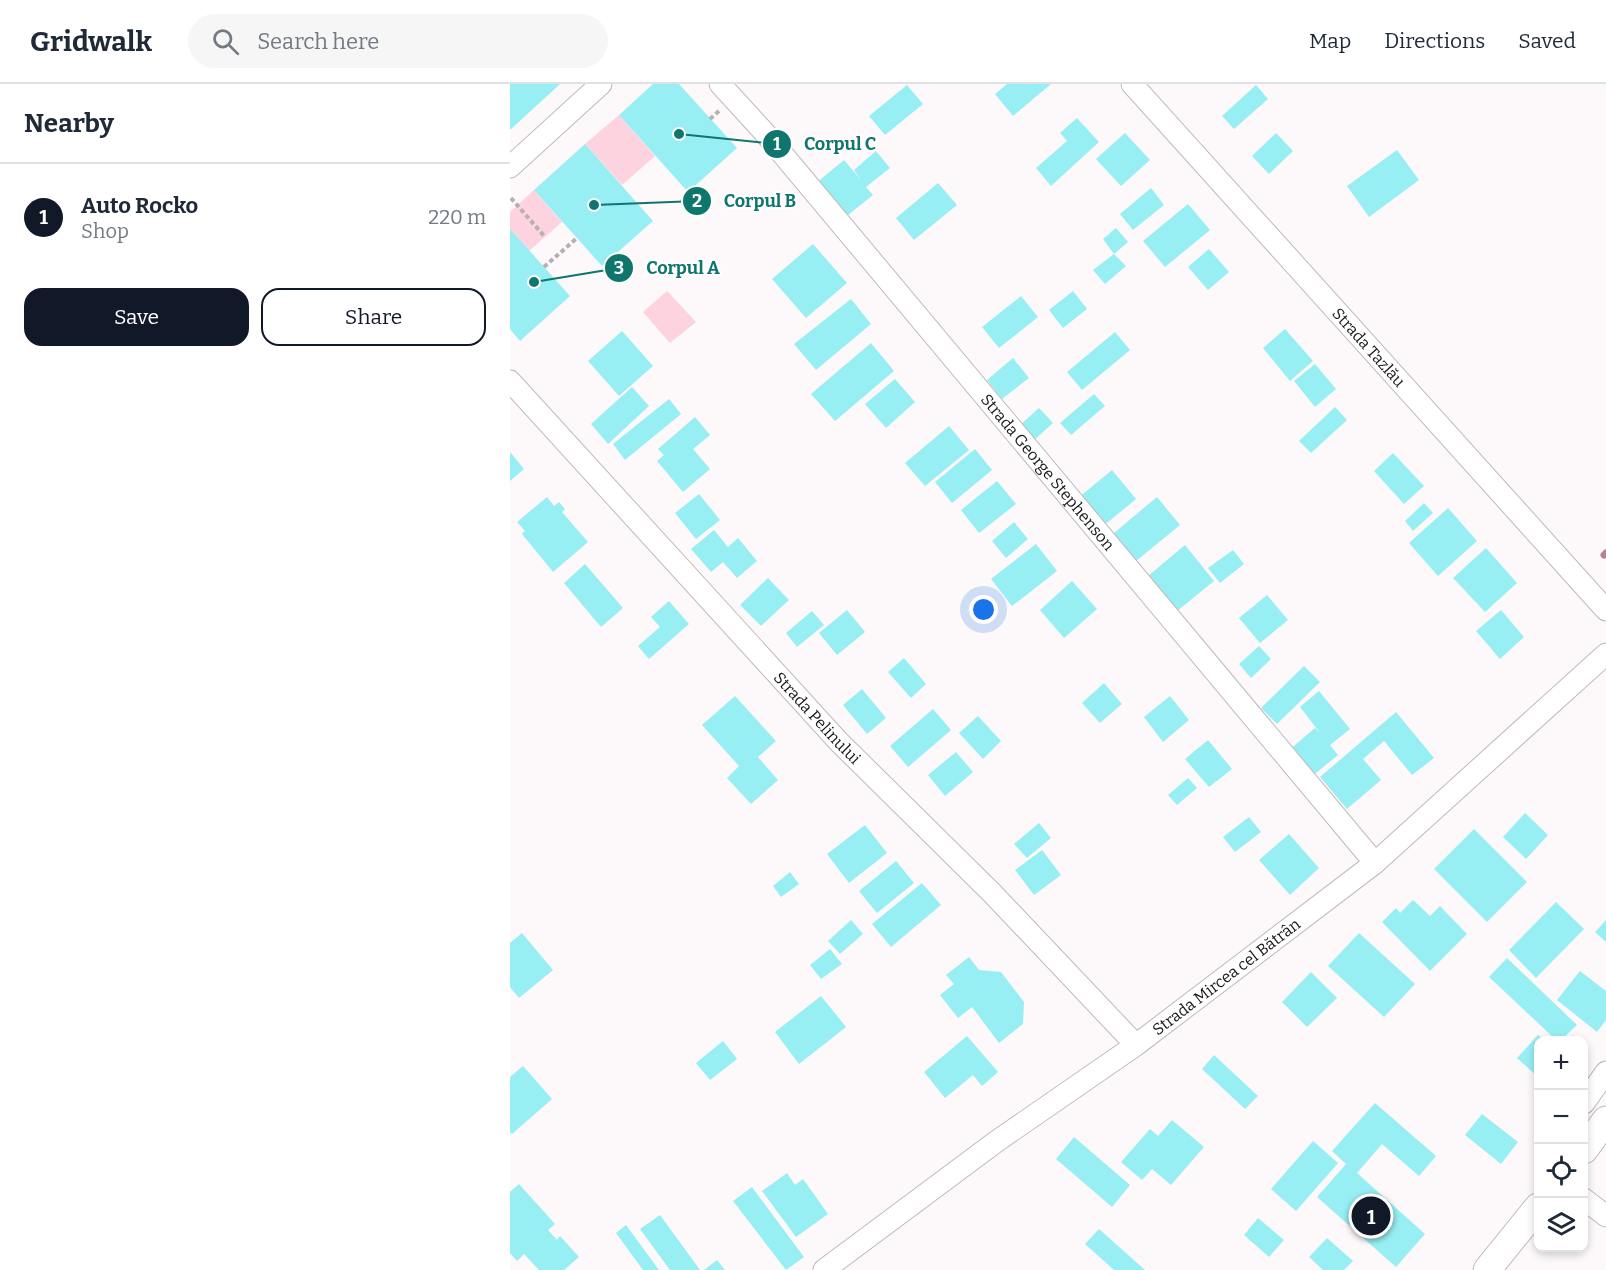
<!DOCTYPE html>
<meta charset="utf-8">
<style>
:root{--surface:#fff;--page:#f6f6f7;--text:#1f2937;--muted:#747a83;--line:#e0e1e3;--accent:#111827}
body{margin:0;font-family:Bitter,serif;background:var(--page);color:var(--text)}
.controls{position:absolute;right:18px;bottom:18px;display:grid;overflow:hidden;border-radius:12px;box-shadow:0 3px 9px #0003}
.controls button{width:54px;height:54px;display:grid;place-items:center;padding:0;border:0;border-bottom:2px solid var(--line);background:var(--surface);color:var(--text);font:30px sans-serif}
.you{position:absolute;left:474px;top:526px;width:21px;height:21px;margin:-15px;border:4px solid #fff;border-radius:50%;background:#1a73e8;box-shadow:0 0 0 9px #1a73e833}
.badge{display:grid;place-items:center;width:39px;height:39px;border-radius:50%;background:var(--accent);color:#fff;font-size:20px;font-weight:700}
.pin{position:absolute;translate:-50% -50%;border:3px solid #fff;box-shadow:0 2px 6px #0006}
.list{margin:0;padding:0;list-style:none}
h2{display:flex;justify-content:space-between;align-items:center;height:78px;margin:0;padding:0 24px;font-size:26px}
h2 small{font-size:20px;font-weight:400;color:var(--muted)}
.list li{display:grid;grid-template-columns:39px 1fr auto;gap:18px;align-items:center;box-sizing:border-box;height:108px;padding:0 24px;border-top:2px solid var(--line)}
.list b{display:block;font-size:22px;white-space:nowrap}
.list p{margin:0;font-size:20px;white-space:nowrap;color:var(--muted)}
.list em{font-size:20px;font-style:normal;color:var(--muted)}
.actions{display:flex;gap:12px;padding:18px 24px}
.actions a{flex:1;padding:14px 0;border:2px solid var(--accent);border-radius:18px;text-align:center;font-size:21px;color:var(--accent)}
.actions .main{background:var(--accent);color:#fff}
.icon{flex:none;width:33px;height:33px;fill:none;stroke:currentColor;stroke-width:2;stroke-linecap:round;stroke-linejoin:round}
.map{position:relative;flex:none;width:1096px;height:1186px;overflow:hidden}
header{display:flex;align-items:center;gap:36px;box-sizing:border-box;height:84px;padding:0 30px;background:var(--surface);border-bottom:2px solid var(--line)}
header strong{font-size:28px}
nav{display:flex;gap:33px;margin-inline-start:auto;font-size:21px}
.search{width:420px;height:54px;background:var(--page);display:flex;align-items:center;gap:15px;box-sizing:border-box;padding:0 21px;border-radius:33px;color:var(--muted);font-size:22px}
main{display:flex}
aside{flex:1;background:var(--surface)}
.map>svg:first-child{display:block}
.green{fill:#fdd3df}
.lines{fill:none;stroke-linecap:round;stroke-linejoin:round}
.stream{stroke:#b58493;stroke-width:7}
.building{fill:#97eff4}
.minor-casing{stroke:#bfbabb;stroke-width:23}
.major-casing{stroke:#bfbabb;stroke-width:29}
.path{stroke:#b5b1b2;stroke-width:4;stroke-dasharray:4.5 3;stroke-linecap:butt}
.minor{stroke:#fff;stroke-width:21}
.major{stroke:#fff;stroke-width:27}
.labels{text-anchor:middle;stroke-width:4.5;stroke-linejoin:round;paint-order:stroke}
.street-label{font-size:16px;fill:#171516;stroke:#fff}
.leader{fill:none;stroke:#0f766e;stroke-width:2}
.callout-dot{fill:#0f766e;stroke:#fff;stroke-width:2}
.mark-label{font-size:18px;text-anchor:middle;font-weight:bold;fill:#fff}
.callout-label{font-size:18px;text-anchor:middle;font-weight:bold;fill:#0f766e;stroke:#fff;stroke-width:4.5;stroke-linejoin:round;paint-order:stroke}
</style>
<header>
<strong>Gridwalk</strong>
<div class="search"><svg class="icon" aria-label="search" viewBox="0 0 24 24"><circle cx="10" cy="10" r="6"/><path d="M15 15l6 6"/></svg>Search here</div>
<nav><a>Map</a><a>Directions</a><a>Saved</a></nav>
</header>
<main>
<aside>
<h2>Nearby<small></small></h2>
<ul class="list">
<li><span class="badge">1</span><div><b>Auto Rocko</b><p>Shop</p></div><em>220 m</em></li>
</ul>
<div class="actions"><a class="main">Save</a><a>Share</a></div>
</aside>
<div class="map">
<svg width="1096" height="1186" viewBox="0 0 1096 1186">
<rect width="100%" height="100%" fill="#fdf8f9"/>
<g class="green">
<polygon points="109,31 145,72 112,101 75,60"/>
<polygon points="24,106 52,138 19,167 0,145 0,128"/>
<polygon points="157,207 186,238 160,259 133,228"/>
</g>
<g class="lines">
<polyline class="stream" points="1094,471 1096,469"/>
</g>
<g class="building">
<polygon points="0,0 50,0 0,46"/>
<polygon points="143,0 169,0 227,64 178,108 109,31"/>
<polygon points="497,0 541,0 503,32 485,10"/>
<polygon points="397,1 413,20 375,51 359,32"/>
<polygon points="746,1 758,15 724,45 712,32"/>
<polygon points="567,34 589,58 541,102 526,84 557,57 550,49"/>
<polygon points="615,49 640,76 611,102 586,75"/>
<polygon points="766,49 783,67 759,90 742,72"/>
<polygon points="75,60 143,137 92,182 24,106"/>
<polygon points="887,66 909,96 859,133 837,102"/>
<polygon points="366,67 380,84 356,103 363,111 333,135 305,100 334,76 351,96 344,86"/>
<polygon points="428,99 447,121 404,156 386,134"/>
<polygon points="641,104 654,121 623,146 610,130"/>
<polygon points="678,120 700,146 655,183 633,157"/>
<polygon points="606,144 618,158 604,170 616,182 595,200 583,186 604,170 593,155"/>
<polygon points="0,145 60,212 10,257 0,245"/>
<polygon points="303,160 337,199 296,234 262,195"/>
<polygon points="699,165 719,188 698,206 678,183"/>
<polygon points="563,207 577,225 553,244 539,226"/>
<polygon points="511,212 528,233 489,264 472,243"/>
<polygon points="341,215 361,240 306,286 284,260"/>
<polygon points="775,245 803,277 780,297 753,264"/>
<polygon points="112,247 143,282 109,312 78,277"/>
<polygon points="605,248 620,266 572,306 557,288"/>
<polygon points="361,259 384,287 325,337 301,310"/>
<polygon points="503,274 519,294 492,315 477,296"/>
<polygon points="805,280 826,305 805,323 784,297"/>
<polygon points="385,295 405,318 376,344 355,320"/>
<polygon points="122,303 139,322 98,360 81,340"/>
<polygon points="584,310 595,322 561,351 550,339"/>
<polygon points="159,315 171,330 115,376 103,360"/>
<polygon points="825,323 837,336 801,369 789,357"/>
<polygon points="529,324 543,339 524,356 510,341"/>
<polygon points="185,333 200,351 183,365 200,385 173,408 147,377 154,371 148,365"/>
<polygon points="439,342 459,366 415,402 395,379"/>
<polygon points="465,365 482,386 442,419 425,398"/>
<polygon points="0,368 14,385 0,397"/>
<polygon points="883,369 914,402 894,420 864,387"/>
<polygon points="602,386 626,415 592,443 568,414"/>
<polygon points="487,397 506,420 469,449 451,426"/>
<polygon points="189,410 210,436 186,455 165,429"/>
<polygon points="37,413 44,422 49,418 55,425 52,428 78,458 43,488 12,450 15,447 7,438"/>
<polygon points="647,413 670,441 626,477 604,449"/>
<polygon points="914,419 923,429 903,447 895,437"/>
<polygon points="938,424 967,457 928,492 899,459"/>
<polygon points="504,438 518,455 496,474 482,457"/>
<polygon points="204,446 218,463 228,454 247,477 227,494 213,478 201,488 181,465"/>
<polygon points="526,460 547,487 502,522 481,495"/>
<polygon points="675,461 704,497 667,527 638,492"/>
<polygon points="976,464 1007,499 975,528 943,494"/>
<polygon points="723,466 734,480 710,499 698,484"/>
<polygon points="75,480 113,524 91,543 54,499"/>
<polygon points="258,494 279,516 251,542 230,521"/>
<polygon points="562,497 587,525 554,554 530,526"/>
<polygon points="757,511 778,536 750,559 729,534"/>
<polygon points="159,517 179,540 139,575 128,562 150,543 141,533"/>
<polygon points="337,526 355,548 327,571 309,549"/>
<polygon points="991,526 1014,553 990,575 966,547"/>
<polygon points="302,527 314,541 287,563 276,549"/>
<polygon points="749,562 761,575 741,594 729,580"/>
<polygon points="394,574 416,600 401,614 378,588"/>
<polygon points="794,582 810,598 767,640 751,624"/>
<polygon points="594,599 612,620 590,639 572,619"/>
<polygon points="352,605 376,634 357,650 333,621"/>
<polygon points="809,607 840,645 820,661 828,671 801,693 778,667 805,644 810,649 790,623"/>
<polygon points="225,612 266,657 248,673 268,696 241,720 217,694 229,682 192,641"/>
<polygon points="660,612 679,636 653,658 634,633"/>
<polygon points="423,625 441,646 398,683 380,662"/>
<polygon points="886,628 924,674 902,691 874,657 853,675 871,696 837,725 810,693"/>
<polygon points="468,632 491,657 473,675 449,649"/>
<polygon points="698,656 722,685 699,703 675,675"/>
<polygon points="446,668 463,688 435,712 418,691"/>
<polygon points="678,694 687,704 667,721 658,711"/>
<polygon points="1015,729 1038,751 1016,775 993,753"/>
<polygon points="739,733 751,748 725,768 713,753"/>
<polygon points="529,739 541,754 517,774 504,760"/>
<polygon points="355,741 377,769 339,799 317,770"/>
<polygon points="964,745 1017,798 977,838 924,785"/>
<polygon points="779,750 809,784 780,811 749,776"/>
<polygon points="532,766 551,791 524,811 505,786"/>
<polygon points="386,777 404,799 367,829 349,807"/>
<polygon points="280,788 289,800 271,813 263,802"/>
<polygon points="412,799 431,821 381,863 362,840"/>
<polygon points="903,816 920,832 930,822 957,850 920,887 872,838 886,824 890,829"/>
<polygon points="1046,818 1074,845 1026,894 999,866"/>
<polygon points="341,836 353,850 330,870 318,857"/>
<polygon points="1096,836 1096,858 1085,848"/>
<polygon points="12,849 43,886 9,914 0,903 0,859"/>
<polygon points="849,849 905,900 874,933 818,882"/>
<polygon points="320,865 332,880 311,895 300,881"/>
<polygon points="459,873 469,886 491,888 514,918 513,940 489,959 462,923 448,934 430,911 444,900 436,891"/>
<polygon points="997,874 1067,941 1051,956 1046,956 979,893"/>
<polygon points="1070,887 1096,907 1096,936 1087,948 1047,916"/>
<polygon points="801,888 827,914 797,943 772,918"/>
<polygon points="311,912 336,943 289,980 265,948"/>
<polygon points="1028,951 1035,956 1028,956 1028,993 1007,974"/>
<polygon points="457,952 488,988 472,1002 463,991 435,1014 414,988"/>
<polygon points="213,957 227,975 200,996 186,979"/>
<polygon points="704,971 748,1012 735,1025 692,985"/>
<polygon points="13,982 42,1015 2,1050 0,1048 0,993"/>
<polygon points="865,1019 926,1072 909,1092 872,1060 847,1089 915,1150 886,1183 807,1113 836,1080 822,1067"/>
<polygon points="972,1030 1008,1058 991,1080 955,1051"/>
<polygon points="662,1036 694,1063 661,1101 642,1085 632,1096 611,1078 640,1045 648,1052"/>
<polygon points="564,1053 620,1101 602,1123 546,1075"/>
<polygon points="803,1057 828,1079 786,1127 761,1105"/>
<polygon points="277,1089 285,1101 293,1095 318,1130 286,1153 252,1107"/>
<polygon points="9,1100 45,1140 38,1146 47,1156 50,1152 69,1173 54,1186 29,1186 14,1170 7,1177 0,1169 0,1108"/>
<polygon points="242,1103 294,1173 276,1186 223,1117"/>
<polygon points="150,1131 190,1186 160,1186 130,1145"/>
<polygon points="748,1134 774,1156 759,1173 734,1151"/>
<polygon points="116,1141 149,1186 133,1186 106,1149"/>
<polygon points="589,1145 635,1186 604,1186 575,1160"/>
<polygon points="817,1154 843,1177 834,1186 813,1186 799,1173"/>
<polygon points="207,1176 215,1186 194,1186"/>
</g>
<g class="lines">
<defs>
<g id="minor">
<path id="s1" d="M210 0 254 48 865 779"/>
<path id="s2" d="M622 0 1096 526"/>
<polyline points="0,83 91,0"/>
<path id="s3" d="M0 297 329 658 482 809 626 961"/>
<polyline points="1074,1019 1096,988"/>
<polyline points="1074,1115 1096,1132"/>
<path id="s4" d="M314 1186 487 1057 626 961 865 779 1096 570"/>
</g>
<g id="major">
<polyline points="1074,1066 1096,1036"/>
<polyline points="977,1186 1028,1123"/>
</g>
</defs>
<use href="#minor" class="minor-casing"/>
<use href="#major" class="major-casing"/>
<g class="path">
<polyline points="200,35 209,27"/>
<polyline points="1,114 35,153"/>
<polyline points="34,183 67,154"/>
</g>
<use href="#minor" class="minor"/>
<use href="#major" class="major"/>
</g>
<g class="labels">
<g class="street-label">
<text dy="6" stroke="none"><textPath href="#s2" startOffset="354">Strada Tazlău</textPath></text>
<text dy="6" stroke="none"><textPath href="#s1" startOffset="508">Strada George Stephenson</textPath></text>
<text dy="6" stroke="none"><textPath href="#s3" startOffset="456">Strada Pelinului</textPath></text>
<text dy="6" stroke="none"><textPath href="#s4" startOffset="498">Strada Mircea cel Bătrân</textPath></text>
</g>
</g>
<path class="leader" d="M169 50L267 60M84 121L187 117M24 198L109 184"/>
<g class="callout-dot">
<circle cx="169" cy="50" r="6"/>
<circle cx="84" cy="121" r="6"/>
<circle cx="24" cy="198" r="6"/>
<circle cx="267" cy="60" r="15"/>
<circle cx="187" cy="117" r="15"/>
<circle cx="109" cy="184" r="15"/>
</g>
<g class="mark-label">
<text x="267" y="66">1</text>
<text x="187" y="123">2</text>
<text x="109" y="190">3</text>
</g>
<g class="callout-label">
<text x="330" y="66">Corpul C</text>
<text x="250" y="123">Corpul B</text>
<text x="173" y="190">Corpul A</text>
</g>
</svg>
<div class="controls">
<button>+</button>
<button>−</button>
<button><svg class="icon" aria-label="locate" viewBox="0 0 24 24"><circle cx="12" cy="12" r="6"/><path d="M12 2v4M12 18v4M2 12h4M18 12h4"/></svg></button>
<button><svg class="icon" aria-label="layers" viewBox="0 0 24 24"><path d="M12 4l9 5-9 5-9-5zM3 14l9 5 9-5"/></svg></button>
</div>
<div class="you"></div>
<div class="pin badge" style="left:861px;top:1132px">1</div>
</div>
</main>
